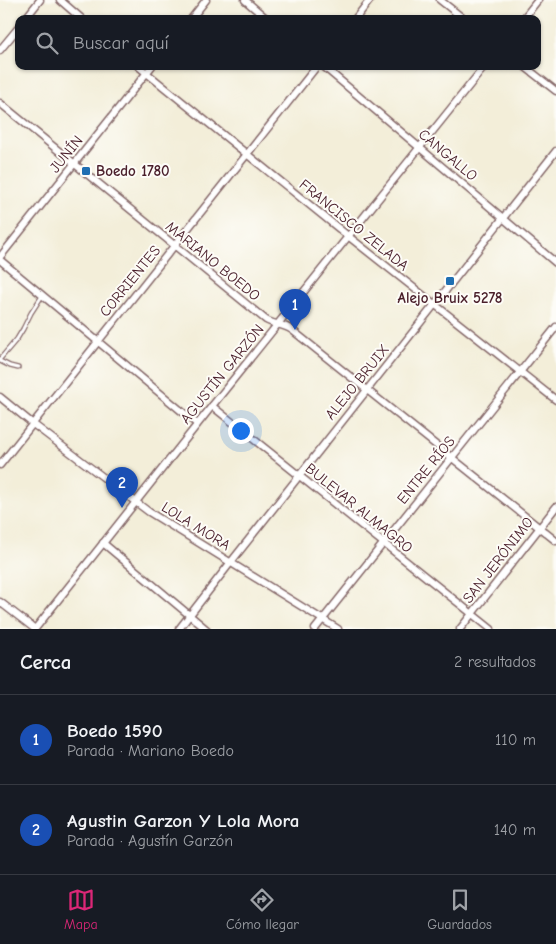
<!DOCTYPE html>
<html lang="es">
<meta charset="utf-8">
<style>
:root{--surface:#171b24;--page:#242831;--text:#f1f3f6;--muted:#9ea1a6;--line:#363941;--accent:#db2777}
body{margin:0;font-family:"Comic Neue",sans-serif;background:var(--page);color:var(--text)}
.you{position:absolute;left:240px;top:430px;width:18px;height:18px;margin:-12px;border:4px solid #fff;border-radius:50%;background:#1a73e8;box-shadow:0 0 0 8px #1a73e833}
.badge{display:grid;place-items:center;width:32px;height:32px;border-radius:50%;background:var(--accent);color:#fff;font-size:16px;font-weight:700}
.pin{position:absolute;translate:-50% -41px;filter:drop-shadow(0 1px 2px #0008)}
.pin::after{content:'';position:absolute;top:26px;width:18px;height:15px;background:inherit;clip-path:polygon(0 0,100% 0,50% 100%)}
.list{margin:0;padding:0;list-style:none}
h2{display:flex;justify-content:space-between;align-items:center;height:65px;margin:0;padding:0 20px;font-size:21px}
h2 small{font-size:16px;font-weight:400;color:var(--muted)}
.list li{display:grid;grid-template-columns:32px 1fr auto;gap:15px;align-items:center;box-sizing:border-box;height:90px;padding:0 20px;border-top:1px solid var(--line)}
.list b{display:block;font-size:19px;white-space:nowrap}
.list p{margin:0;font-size:16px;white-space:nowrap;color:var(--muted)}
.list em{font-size:16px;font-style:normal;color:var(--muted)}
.icon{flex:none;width:28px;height:28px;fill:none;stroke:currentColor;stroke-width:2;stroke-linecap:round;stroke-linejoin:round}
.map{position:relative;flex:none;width:556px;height:629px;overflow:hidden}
.search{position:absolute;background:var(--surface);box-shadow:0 1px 4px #0004;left:15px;right:15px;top:15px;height:55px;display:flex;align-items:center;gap:12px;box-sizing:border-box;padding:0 18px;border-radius:10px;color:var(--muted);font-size:19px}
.sheet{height:245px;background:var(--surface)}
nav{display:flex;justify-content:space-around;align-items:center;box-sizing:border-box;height:70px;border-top:1px solid var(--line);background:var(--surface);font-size:14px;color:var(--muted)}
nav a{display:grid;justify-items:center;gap:2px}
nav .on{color:var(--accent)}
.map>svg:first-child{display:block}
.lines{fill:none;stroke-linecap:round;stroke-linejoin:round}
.lane-casing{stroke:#856768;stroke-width:5.5}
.street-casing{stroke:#856768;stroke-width:9}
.lane{stroke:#fff;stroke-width:3}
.street{stroke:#fff;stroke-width:6}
.poi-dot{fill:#1f6fb2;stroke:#fdfcf7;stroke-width:2}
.labels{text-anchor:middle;stroke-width:4;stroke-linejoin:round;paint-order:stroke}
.street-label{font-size:15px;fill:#4a1f2b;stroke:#fdfcf7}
.poi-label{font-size:15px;font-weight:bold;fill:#4a1f2b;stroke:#fdfcf7;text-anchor:start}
</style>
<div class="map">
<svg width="556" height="629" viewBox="0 0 556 629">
<rect width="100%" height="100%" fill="#fdfcf7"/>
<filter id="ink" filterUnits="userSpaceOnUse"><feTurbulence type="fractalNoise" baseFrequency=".02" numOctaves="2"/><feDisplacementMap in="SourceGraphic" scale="10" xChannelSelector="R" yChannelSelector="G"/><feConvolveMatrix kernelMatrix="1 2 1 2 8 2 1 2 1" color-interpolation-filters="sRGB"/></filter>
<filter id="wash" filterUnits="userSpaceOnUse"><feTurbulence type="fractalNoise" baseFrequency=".0096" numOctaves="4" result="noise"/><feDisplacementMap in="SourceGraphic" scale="20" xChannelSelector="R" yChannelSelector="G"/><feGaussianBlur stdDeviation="1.12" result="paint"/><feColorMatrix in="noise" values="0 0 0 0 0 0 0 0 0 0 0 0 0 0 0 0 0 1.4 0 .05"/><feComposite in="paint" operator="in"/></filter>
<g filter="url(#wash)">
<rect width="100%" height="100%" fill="#f3eed9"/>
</g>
<g filter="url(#ink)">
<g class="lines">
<defs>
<g id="lane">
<polyline points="0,359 17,339 23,329 31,313 42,296"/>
<polyline points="0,361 10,366 18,368"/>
</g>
<g id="street">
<polyline points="60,0 82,19"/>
<polyline points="245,0 267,19"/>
<polyline points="440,0 464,19"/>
<polyline points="25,19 40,0"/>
<polyline points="191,19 206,0"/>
<polyline points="355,19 370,0"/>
<polyline points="523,19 538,0"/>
<polyline points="0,50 19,27"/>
<polyline points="138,66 348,236 556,400"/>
<polyline points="323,66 556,263"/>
<polyline points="524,66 556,91"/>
<path d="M0 103 266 320C274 325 284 324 292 330L556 541"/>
<polyline points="0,257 152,66"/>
<polyline points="0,260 197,424"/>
<polyline points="0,397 33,424 149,512 338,629"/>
<polyline points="212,406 491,629"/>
<polyline points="0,465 317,66"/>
<polyline points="103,543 206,629"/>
<polyline points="0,602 35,629"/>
<polyline points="35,629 212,406 485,66"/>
<polyline points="179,629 231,562 556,151"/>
<polyline points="315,629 556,327"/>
<polyline points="460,629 556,507"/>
</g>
</defs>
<use href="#lane" class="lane-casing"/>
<use href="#street" class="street-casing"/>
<use href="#lane" class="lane"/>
<use href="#street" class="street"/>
</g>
</g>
<g class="poi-dot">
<rect x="81" y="166" width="10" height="10" rx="2.5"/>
<rect x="445" y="276" width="10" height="10" rx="2.5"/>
</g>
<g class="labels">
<g class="street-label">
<text transform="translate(66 154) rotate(-51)" y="5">JUNÍN</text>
<text transform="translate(448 155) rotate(40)" y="5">CANGALLO</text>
<text transform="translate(354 225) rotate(39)" y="5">FRANCISCO ZELADA</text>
<text transform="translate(213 261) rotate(39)" y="5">MARIANO BOEDO</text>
<text transform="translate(130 281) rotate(-51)" y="5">CORRIENTES</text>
<text transform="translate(222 374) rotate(-51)" y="5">AGUSTÍN GARZÓN</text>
<text transform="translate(357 382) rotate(-51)" y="5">ALEJO BRUIX</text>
<text transform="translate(426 470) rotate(-51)" y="5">ENTRE RÍOS</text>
<text transform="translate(359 508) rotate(39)" y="5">BULEVAR ALMAGRO</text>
<text transform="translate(196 526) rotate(32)" y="5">LOLA MORA</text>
<text transform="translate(498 560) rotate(-52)" y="5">SAN JERÓNIMO</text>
</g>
<g class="poi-label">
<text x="96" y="176">Boedo 1780</text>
<text x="450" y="303" text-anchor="middle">Alejo Bruix 5278</text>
</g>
</g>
</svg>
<div class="you"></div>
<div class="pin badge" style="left:295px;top:330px;background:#1a4fb4">1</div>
<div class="pin badge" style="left:122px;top:508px;background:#1a4fb4">2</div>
<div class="search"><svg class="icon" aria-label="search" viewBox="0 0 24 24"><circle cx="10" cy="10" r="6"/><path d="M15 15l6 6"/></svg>Buscar aquí</div>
</div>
<section class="sheet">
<h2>Cerca<small>2 resultados</small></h2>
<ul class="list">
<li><span class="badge" style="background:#1a4fb4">1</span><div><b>Boedo 1590</b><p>Parada · Mariano Boedo</p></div><em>110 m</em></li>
<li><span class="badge" style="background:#1a4fb4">2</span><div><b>Agustin Garzon Y Lola Mora</b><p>Parada · Agustín Garzón</p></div><em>140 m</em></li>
</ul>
</section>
<nav>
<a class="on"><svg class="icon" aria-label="map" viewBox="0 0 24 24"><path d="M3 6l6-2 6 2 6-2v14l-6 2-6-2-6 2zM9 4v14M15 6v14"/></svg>Mapa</a>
<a><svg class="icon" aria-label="directions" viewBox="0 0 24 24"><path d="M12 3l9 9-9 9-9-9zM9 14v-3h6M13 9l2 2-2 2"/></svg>Cómo llegar</a>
<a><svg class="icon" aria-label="saved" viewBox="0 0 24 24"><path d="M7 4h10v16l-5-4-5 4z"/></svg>Guardados</a>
</nav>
